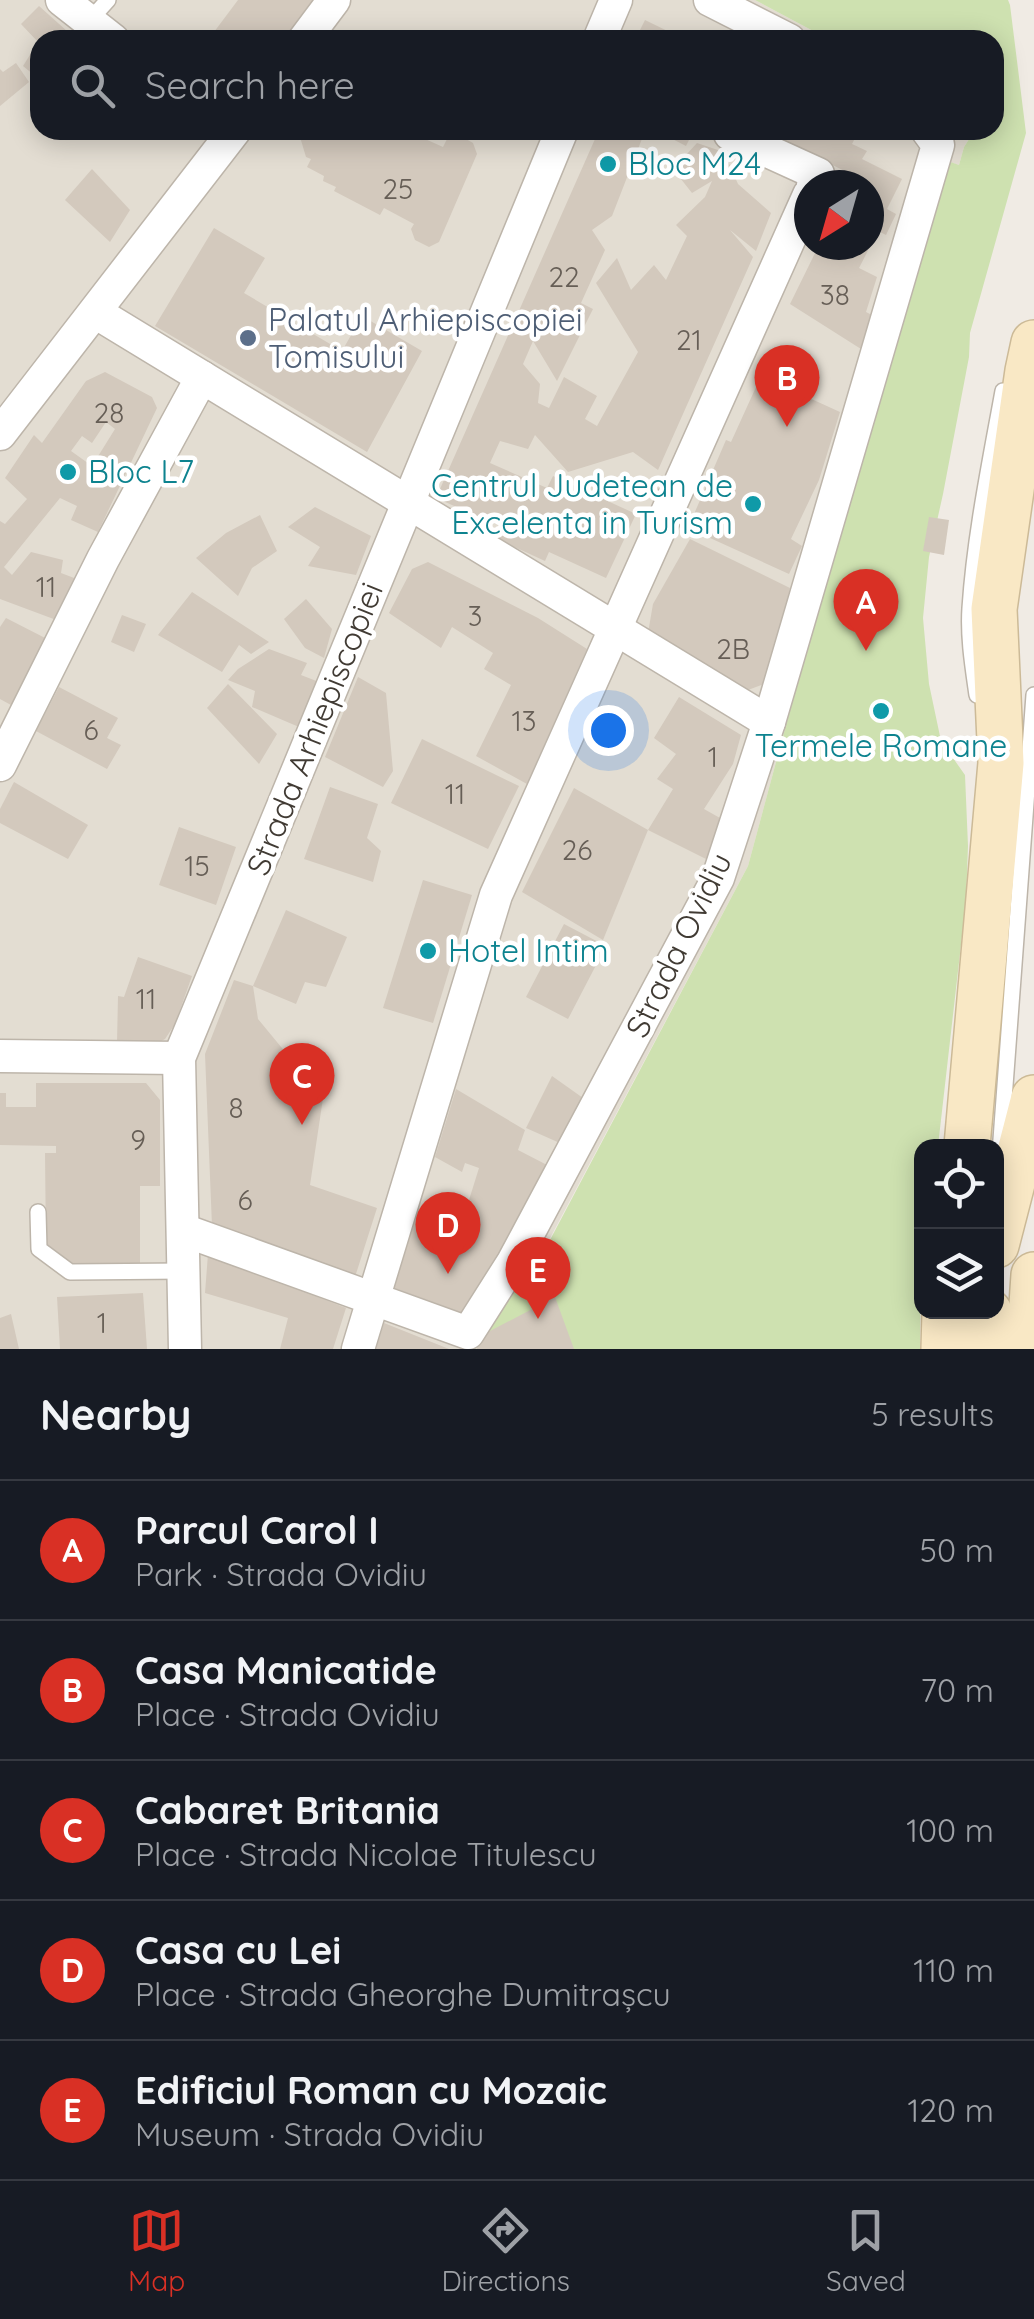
<!DOCTYPE html>
<meta charset="utf-8">
<style>
:root{--surface:#171b24;--page:#242831;--text:#f1f3f6;--muted:#9ea1a6;--line:#363941;--accent:#d93025}
body{margin:0;font-family:Quicksand,sans-serif;background:var(--page);color:var(--text)}
.controls{position:absolute;right:30px;bottom:30px;display:grid;overflow:hidden;border-radius:20px;box-shadow:0 5px 25px #0003}
.controls button{width:90px;height:90px;display:grid;place-items:center;padding:0;border:0;border-bottom:2px solid var(--line);background:var(--surface);color:var(--text);font:50px sans-serif}
.compass{position:absolute;left:794px;top:170px;width:90px;height:90px;border-radius:50%;background:var(--surface);box-shadow:0 5px 25px #0003;rotate:217deg}
.you{position:absolute;left:608px;top:730px;width:35px;height:35px;margin:-25px;border:8px solid #fff;border-radius:50%;background:#1a73e8;box-shadow:0 0 0 15px #1a73e833}
.badge{display:grid;place-items:center;width:65px;height:65px;border-radius:50%;background:var(--accent);color:#fff;font-size:32px;font-weight:700}
.pin{position:absolute;translate:-50% -82px;filter:drop-shadow(0 2px 5px #0008)}
.pin::after{content:'';position:absolute;top:52px;width:35px;height:30px;background:inherit;clip-path:polygon(0 0,100% 0,50% 100%)}
.list{margin:0;padding:0;list-style:none}
h2{display:flex;justify-content:space-between;align-items:center;height:130px;margin:0;padding:0 40px;font-size:42px}
h2 small{font-size:32px;font-weight:400;color:var(--muted)}
.list li{display:grid;grid-template-columns:65px 1fr auto;gap:30px;align-items:center;box-sizing:border-box;height:140px;padding:0 40px;border-top:2px solid var(--line)}
.list b{display:block;font-size:38px;white-space:nowrap}
.list p{margin:0;font-size:32px;white-space:nowrap;color:var(--muted)}
.list em{font-size:32px;font-style:normal;color:var(--muted)}
.icon{flex:none;width:55px;height:55px;fill:none;stroke:currentColor;stroke-width:2;stroke-linecap:round;stroke-linejoin:round}
.map{position:relative;flex:none;width:1034px;height:1349px;overflow:hidden}
.search{position:absolute;background:var(--surface);box-shadow:0 5px 25px #0003;left:30px;right:30px;top:30px;height:110px;display:flex;align-items:center;gap:25px;box-sizing:border-box;padding:0 35px;border-radius:30px;color:var(--muted);font-size:38px}
.sheet{height:830px;background:var(--surface)}
nav{display:flex;justify-content:space-around;align-items:center;box-sizing:border-box;height:140px;border-top:2px solid var(--line);background:var(--surface);font-size:28px;color:var(--muted)}
nav a{display:grid;justify-items:center;gap:5px}
nav .on{color:var(--accent)}
.map>svg:first-child{display:block}
.residential{fill:#e3ddd2;fill-rule:evenodd}
.green{fill:#cee1b0}
.building{fill:#d3c9bd;fill-rule:evenodd}
.lines{fill:none;stroke-linecap:round;stroke-linejoin:round}
.lane-casing{stroke:#bdb5aa;stroke-width:18}
.street-casing{stroke:#bdb5aa;stroke-width:35}
.secondary-casing{stroke:#ccba97;stroke-width:48}
.lane{stroke:#fff;stroke-width:15}
.street{stroke:#fff;stroke-width:32}
.secondary{stroke:#f9e8c5;stroke-width:45}
.culture-dot{fill:#0f9aa8;stroke:#fff;stroke-width:4}
.service-dot{fill:#5c6f8a;stroke:#fff;stroke-width:4}
.labels{text-anchor:middle;stroke-width:9;stroke-linejoin:round;paint-order:stroke}
.number-label{font-size:28px;fill:#665e56}
.culture-label{font-size:32px;fill:#0d838f;stroke:#fff;text-anchor:start}
.service-label{font-size:32px;fill:#4e5e75;stroke:#fff;text-anchor:start}
.street-label{font-size:32px;fill:#413b34;stroke:#fff}
</style>
<div class="map">
<svg width="1034" height="1349" viewBox="0 0 1034 1349">
<rect width="100%" height="100%" fill="#f0ebe4"/>
<path class="residential" d="M0 0H755L830 40H40V130H975L964 147 959 165 939 159 748 866 549 1240 515 1272 473 1340 477 1349H0ZM809 185H869V245H809Z"/>
<polygon class="green" points="755,0 1008,0 1010,5 1026,133 970,333 969,357 943,494 929,557 923,618 929,684 941,741 965,775 968,846 966,901 938,1146 922,1146 920,1349 477,1349 473,1340 515,1272 550,1240 748,866 939,158 959,165 964,147 975,130 994,130 994,40 830,40"/>
<g class="building">
<polygon points="238,0 316,0 283,40 208,40"/>
<polygon points="39,6 77,40 40,40 40,80 23,66 38,42 21,24"/>
<polygon points="645,20 686,40 635,40"/>
<polygon points="16,63 29,82 0,106 0,69 3,72"/>
<polygon points="303,130 416,130 414,134 443,147 447,139 461,136 473,143 477,154 439,242 429,247 415,240 411,229 414,224 384,208 380,215 334,191 336,187 323,181 324,176 307,167 311,159 306,157 300,137"/>
<polygon points="599,130 645,131 612,216 592,230 605,250 581,303 593,309 557,381 533,341 523,364 540,384 538,403 549,408 564,377 597,396 585,419 597,426 638,352 596,283 617,258 631,290 654,265 666,280 687,236 676,225 705,197 712,181 692,193 673,169 697,143 724,152 738,184 771,213 756,251 730,230 753,257 658,470 633,452 568,472 535,435 528,449 500,441 490,463 547,488 553,476 636,514 606,578 549,552 545,561 495,538 500,526 436,498"/>
<polygon points="655,130 694,130 686,146"/>
<polygon points="739,130 859,130 852,144 867,151 862,159 902,179 887,209 896,214 886,235 878,231 859,268 877,277 866,312 872,315 861,349 790,304 819,245 869,245 869,185 849,185 854,176 767,131 761,141"/>
<polygon points="92,169 130,210 110,242 65,200"/>
<polygon points="214,228 265,258 244,293 342,351 362,316 422,351 367,452 155,326"/>
<path d="M105 372 152 397 157 408 98 532 71 520 77 506 60 498 4 567 12 575 31 552 63 560 61 573 82 581 59 621 0 599V521L5 524 27 499 5 478 34 435 42 443 86 381ZM106 422 115 429 92 466 71 451 82 436 92 443Z"/>
<polygon points="761,376 840,412 819,480 791,539 802,546 789,574 688,528 726,440 731,442"/>
<polygon points="315,507 371,536 356,575 308,566 320,547 288,527"/>
<polygon points="260,515 277,551 252,568 238,596 196,558 226,533"/>
<polygon points="929,517 949,520 944,555 923,551"/>
<polygon points="690,539 790,588 767,683 740,693 648,633 653,604"/>
<polygon points="428,562 538,618 587,649 527,784 476,756 511,685 484,669 493,653 452,627 441,648 389,613 412,569"/>
<polygon points="192,592 269,642 251,654 239,645 222,672 158,635"/>
<polygon points="306,599 332,629 324,658 305,648 284,619"/>
<polygon points="122,615 146,624 134,652 111,642"/>
<polygon points="6,618 51,641 11,705 0,699 0,627"/>
<polygon points="269,649 307,663 301,675 319,682 299,727 252,707 255,691 228,680 238,669"/>
<polygon points="358,677 386,693 393,771 383,787 325,757"/>
<polygon points="228,684 277,734 259,764 207,708"/>
<polygon points="59,687 118,718 107,738 121,745 107,769 36,731"/>
<polygon points="679,697 741,735 733,764 704,809 720,818 708,860 648,830 673,789 657,779 676,754 654,738"/>
<polygon points="422,739 519,786 488,849 391,803"/>
<polygon points="14,782 88,825 68,859 0,823 0,809"/>
<polygon points="330,787 378,804 367,838 381,851 373,882 304,859"/>
<polygon points="574,788 648,830 603,940 522,892"/>
<polygon points="179,827 236,847 216,905 159,885"/>
<polygon points="423,880 472,895 433,1023 383,1008"/>
<polygon points="286,910 347,937 326,987 305,982 296,1004 253,986"/>
<polygon points="564,924 606,946 568,1019 526,997"/>
<polygon points="138,957 192,976 175,1024 165,1039 153,1045 117,1043 118,996 124,997"/>
<polygon points="234,980 253,986 258,1019 291,1059 328,1065 310,1185 377,1208 355,1277 212,1226 205,1054"/>
<polygon points="552,1076 583,1098 562,1144 526,1128"/>
<polygon points="36,1083 146,1083 160,1100 160,1186 140,1186 140,1268 70,1268 46,1247 45,1153 56,1153 56,1146 0,1145 0,1093 6,1093 6,1107 36,1107"/>
<polygon points="456,1089 525,1130 518,1150 549,1166 474,1317 394,1288 419,1208 459,1232 479,1168 465,1163 462,1172 435,1157"/>
<polygon points="208,1254 346,1308 333,1349 280,1349 288,1318 205,1293"/>
<polygon points="143,1293 147,1349 60,1349 57,1297"/>
<polygon points="555,1297 574,1349 477,1349 473,1340"/>
<polygon points="11,1314 19,1349 0,1349 0,1318"/>
<polygon points="384,1323 449,1349 376,1349"/>
</g>
<g class="lines">
<defs>
<g id="lane">
<polyline points="89,21 108,0"/>
<path d="M977 695C973 667 968 637 970 608 975 535 990 463 1003 391"/>
<polyline points="1000,1153 1034,695"/>
<polyline points="38,1212 39,1249 70,1272 184,1271"/>
</g>
<g id="street">
<polyline points="62,0 113,40"/>
<polyline points="710,0 789,40"/>
<polyline points="304,40 334,0"/>
<polyline points="599,40 616,0"/>
<polyline points="730,134 818,174 813,185"/>
<polyline points="95,312 769,722"/>
<polyline points="0,434 235,130"/>
<polyline points="0,765 103,559 202,377"/>
<polyline points="0,1056 179,1058"/>
<polyline points="183,1230 468,1333 513,1262 718,878 769,722 938,145 927,130"/>
<polyline points="185,1349 179,1058 562,130"/>
<polyline points="358,1349 496,895 809,195"/>
</g>
<g id="secondary">
<polyline points="967,1146 1001,763 994,609 1028,371 1034,343"/>
<polyline points="996,1245 1034,1098"/>
<polyline points="944,1349 945,1312"/>
<polyline points="987,1349 989,1312"/>
<polyline points="1029,1349 1034,1275"/>
</g>
</defs>
<use href="#lane" class="lane-casing"/>
<use href="#street" class="street-casing"/>
<use href="#secondary" class="secondary-casing"/>
<use href="#lane" class="lane"/>
<use href="#street" class="street"/>
<use href="#secondary" class="secondary"/>
</g>
<g class="culture-dot">
<circle cx="608" cy="164" r="10"/>
<circle cx="68" cy="472" r="10"/>
<circle cx="753" cy="504" r="10"/>
<circle cx="881" cy="711" r="10"/>
<circle cx="428" cy="951" r="10"/>
</g>
<circle class="service-dot" cx="248" cy="338" r="10"/>
<g class="labels">
<g class="number-label">
<text x="398" y="199">25</text>
<text x="564" y="287">22</text>
<text x="835" y="305">38</text>
<text x="689" y="350">21</text>
<text x="109" y="423">28</text>
<text x="46" y="597">11</text>
<text x="475" y="626">3</text>
<text x="733" y="659">2B</text>
<text x="524" y="731">13</text>
<text x="91" y="740">6</text>
<text x="713" y="767">1</text>
<text x="455" y="804">11</text>
<text x="577" y="860">26</text>
<text x="197" y="876">15</text>
<text x="146" y="1009">11</text>
<text x="236" y="1118">8</text>
<text x="138" y="1150">9</text>
<text x="245" y="1210">6</text>
<text x="102" y="1333">1</text>
</g>
<g class="culture-label">
<text x="628" y="175">Bloc M24</text>
<text x="88" y="483">Bloc L7</text>
<text x="733" y="497" text-anchor="end">Centrul Judetean de<tspan x="733" dy="37">Excelenta in Turism</tspan></text>
<text x="881" y="757" text-anchor="middle">Termele Romane</text>
<text x="448" y="962">Hotel Intim</text>
</g>
<g class="service-label">
<text x="268" y="331">Palatul Arhiepiscopiei<tspan x="268" dy="37">Tomisului</tspan></text>
</g>
<g class="street-label">
<text transform="translate(315 729) rotate(-68)" y="11">Strada Arhiepiscopiei</text>
<text transform="translate(679 945) rotate(-64)" y="11">Strada Ovidiu</text>
</g>
</g>
</svg>
<div class="controls">
<button><svg class="icon" aria-label="locate" viewBox="0 0 24 24"><circle cx="12" cy="12" r="6"/><path d="M12 2v4M12 18v4M2 12h4M18 12h4"/></svg></button>
<button><svg class="icon" aria-label="layers" viewBox="0 0 24 24"><path d="M12 4l9 5-9 5-9-5zM3 14l9 5 9-5"/></svg></button>
</div>
<svg class="compass" viewBox="-18 -18 36 36"><path d="M0-13l5 13h-10z" fill="#e53935"/><path d="M0 13l5-13h-10z" fill="#9ea1a6"/></svg>
<div class="you"></div>
<div class="pin badge" style="left:866px;top:651px">A</div>
<div class="pin badge" style="left:787px;top:427px">B</div>
<div class="pin badge" style="left:302px;top:1125px">C</div>
<div class="pin badge" style="left:448px;top:1274px">D</div>
<div class="pin badge" style="left:538px;top:1319px">E</div>
<div class="search"><svg class="icon" aria-label="search" viewBox="0 0 24 24"><circle cx="10" cy="10" r="6"/><path d="M15 15l6 6"/></svg>Search here</div>
</div>
<section class="sheet">
<h2>Nearby<small>5 results</small></h2>
<ul class="list">
<li><span class="badge">A</span><div><b>Parcul Carol I</b><p>Park · Strada Ovidiu</p></div><em>50 m</em></li>
<li><span class="badge">B</span><div><b>Casa Manicatide</b><p>Place · Strada Ovidiu</p></div><em>70 m</em></li>
<li><span class="badge">C</span><div><b>Cabaret Britania</b><p>Place · Strada Nicolae Titulescu</p></div><em>100 m</em></li>
<li><span class="badge">D</span><div><b>Casa cu Lei</b><p>Place · Strada Gheorghe Dumitrașcu</p></div><em>110 m</em></li>
<li><span class="badge">E</span><div><b>Edificiul Roman cu Mozaic</b><p>Museum · Strada Ovidiu</p></div><em>120 m</em></li>
</ul>
</section>
<nav>
<a class="on"><svg class="icon" aria-label="map" viewBox="0 0 24 24"><path d="M3 6l6-2 6 2 6-2v14l-6 2-6-2-6 2zM9 4v14M15 6v14"/></svg>Map</a>
<a><svg class="icon" aria-label="directions" viewBox="0 0 24 24"><path d="M12 3l9 9-9 9-9-9zM9 14v-3h6M13 9l2 2-2 2"/></svg>Directions</a>
<a><svg class="icon" aria-label="saved" viewBox="0 0 24 24"><path d="M7 4h10v16l-5-4-5 4z"/></svg>Saved</a>
</nav>
